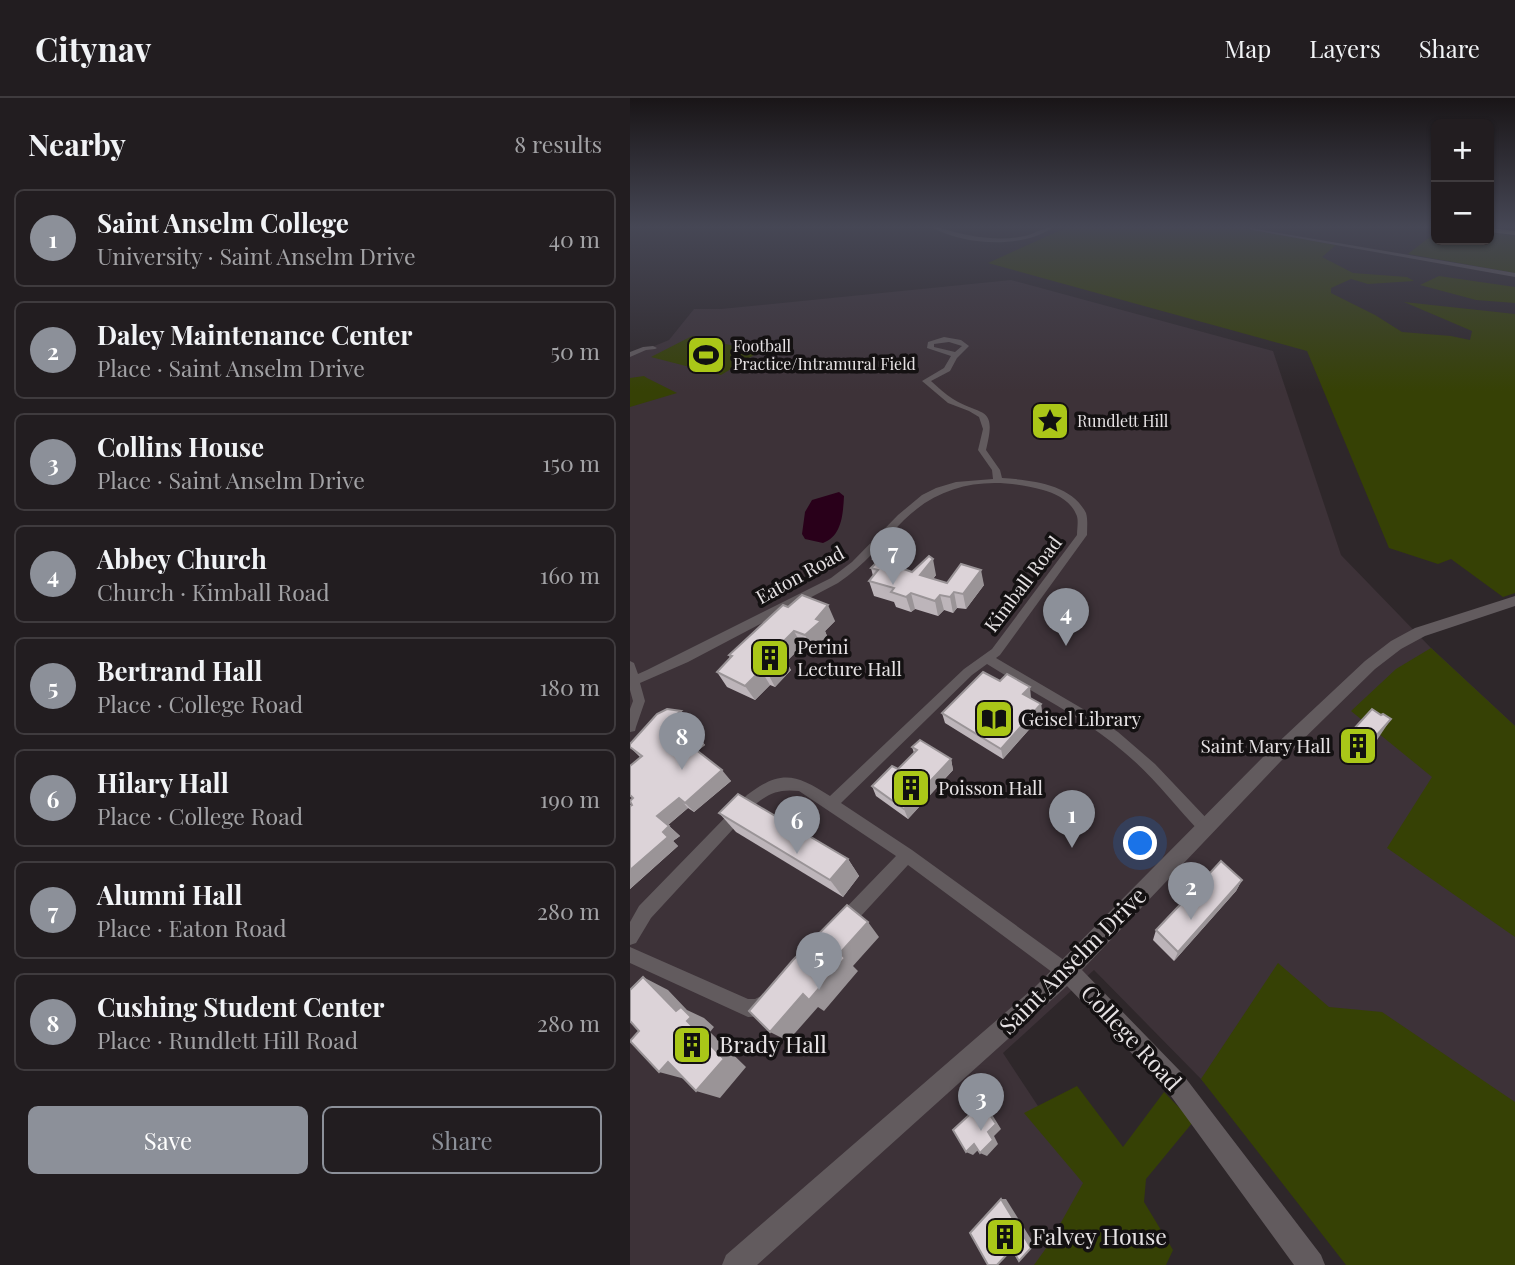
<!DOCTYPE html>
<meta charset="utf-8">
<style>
:root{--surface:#221d20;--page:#2a2629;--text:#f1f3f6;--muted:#a2a2a5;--line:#3f3b3e;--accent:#8c9099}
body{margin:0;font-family:"Playfair Display",serif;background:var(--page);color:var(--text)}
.controls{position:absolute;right:21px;top:21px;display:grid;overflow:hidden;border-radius:10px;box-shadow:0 2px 5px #0004}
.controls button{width:63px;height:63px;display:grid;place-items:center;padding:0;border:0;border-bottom:2px solid var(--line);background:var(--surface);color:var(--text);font:35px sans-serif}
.you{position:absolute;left:511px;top:746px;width:24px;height:24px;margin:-18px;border:5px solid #fff;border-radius:50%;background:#1a73e8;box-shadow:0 0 0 10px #1a73e833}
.badge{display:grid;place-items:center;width:46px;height:46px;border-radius:50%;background:var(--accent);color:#fff;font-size:23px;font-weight:700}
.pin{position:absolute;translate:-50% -58px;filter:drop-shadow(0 2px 4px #0008)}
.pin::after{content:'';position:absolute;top:37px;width:24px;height:21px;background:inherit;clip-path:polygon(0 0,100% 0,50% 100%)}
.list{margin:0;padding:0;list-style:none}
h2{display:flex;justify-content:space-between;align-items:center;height:91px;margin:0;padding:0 28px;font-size:30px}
h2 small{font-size:23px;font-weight:400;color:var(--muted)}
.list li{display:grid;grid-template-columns:46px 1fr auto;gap:21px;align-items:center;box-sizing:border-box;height:98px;margin:0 14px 14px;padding:0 14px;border:2px solid var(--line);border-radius:10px}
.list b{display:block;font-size:26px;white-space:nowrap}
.list p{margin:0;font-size:23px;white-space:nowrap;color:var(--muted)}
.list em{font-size:23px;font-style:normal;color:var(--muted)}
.actions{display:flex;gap:14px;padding:21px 28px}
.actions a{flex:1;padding:16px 0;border:2px solid var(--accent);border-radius:10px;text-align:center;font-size:24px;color:var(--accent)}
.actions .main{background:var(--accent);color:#fff}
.map{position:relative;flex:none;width:885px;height:1167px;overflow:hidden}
header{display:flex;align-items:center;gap:42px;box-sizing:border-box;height:98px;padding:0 35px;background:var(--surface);border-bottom:2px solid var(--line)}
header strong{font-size:33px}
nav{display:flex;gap:38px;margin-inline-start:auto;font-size:24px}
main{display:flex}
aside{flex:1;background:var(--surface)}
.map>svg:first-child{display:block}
.built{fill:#3d3238}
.green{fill:#364105}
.water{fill:#29001a}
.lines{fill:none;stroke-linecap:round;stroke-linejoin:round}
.street{fill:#625b5e;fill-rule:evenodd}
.secondary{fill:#625b5e;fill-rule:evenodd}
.primary{fill:#909967;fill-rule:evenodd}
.wall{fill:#bdb5ba}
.shaded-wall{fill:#9a9497}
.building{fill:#dcd3d8;stroke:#9a9497;stroke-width:2}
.labels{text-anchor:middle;stroke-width:7;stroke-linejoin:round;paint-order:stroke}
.far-poi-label{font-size:16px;fill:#e6e2e4;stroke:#141112;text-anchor:start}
.street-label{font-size:19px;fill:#e6e2e4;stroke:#141112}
.poi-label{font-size:19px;fill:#e6e2e4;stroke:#141112;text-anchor:start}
.near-street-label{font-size:23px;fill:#e6e2e4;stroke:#141112}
.near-poi-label{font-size:23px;fill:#e6e2e4;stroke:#141112;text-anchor:start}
</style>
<header>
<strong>Citynav</strong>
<nav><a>Map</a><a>Layers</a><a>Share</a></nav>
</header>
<main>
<aside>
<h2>Nearby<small>8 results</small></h2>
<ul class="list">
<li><span class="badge">1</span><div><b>Saint Anselm College</b><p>University · Saint Anselm Drive</p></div><em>40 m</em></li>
<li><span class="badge">2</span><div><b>Daley Maintenance Center</b><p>Place · Saint Anselm Drive</p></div><em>50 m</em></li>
<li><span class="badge">3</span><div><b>Collins House</b><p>Place · Saint Anselm Drive</p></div><em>150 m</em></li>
<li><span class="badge">4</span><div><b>Abbey Church</b><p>Church · Kimball Road</p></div><em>160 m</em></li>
<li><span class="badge">5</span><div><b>Bertrand Hall</b><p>Place · College Road</p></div><em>180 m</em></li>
<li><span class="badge">6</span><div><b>Hilary Hall</b><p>Place · College Road</p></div><em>190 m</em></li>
<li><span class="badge">7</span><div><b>Alumni Hall</b><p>Place · Eaton Road</p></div><em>280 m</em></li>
<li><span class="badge">8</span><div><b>Cushing Student Center</b><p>Place · Rundlett Hill Road</p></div><em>280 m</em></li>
</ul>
<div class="actions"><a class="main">Save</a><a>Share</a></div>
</aside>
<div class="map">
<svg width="885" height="1167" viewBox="0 0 885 1167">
<rect width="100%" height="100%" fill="#2e272a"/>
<polygon class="built" points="381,182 643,253 711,457 801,550 885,628 885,1135 737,1167 571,981 464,872 373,955 513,1167 0,1167 0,258 39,242 64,211 91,211"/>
<g class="green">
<polygon points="435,130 612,130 706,147 692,159 723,175 777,179 784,183 738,186 721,181 701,190 701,195 745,217 772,234 821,238 840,242 842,233 774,204 885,216 885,495 873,499 821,461 808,466 759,450 677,253 358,165"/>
<polygon points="806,134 806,142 859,142 859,134 885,138 885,175 778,156"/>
<polygon points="809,178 885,189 885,205 846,202 790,187"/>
<polygon points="62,238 129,254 91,277 21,259"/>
<polygon points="14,278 17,280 47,295 0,309 0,280"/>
<polygon points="801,550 885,628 885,839 757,750 802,679 721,613 766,571"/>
<polygon points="648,865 699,909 752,914 885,1004 885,1167 716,1167 571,981"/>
<polygon points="447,988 493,1049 534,994 563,1024 516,1081 514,1104 543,1152 536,1167 404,1167 419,1146 453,1085 394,1015"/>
</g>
<path class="water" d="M209 394 214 398C213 416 212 438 193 445L175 441 172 436 175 414 182 402Z"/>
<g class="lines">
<g class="street">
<path d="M303 130H310C336 138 367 144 395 138 404 136 413 129 422 130 390 151 336 147 303 130Z"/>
<polygon points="620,130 885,175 885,179 622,132"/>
<path d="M314 239 331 242 339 248 327 260 320 273 301 283C308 289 315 296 323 301 353 319 367 307 356 352L370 372 372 380C401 382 442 386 456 415 458 421 457 430 457 437L370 557 366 560 453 611 488 634 525 666 580 724 582 729 580 734 575 736 570 734C545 708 523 678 495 655 453 619 403 595 357 566L342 577 211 705 282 752 442 868 444 874 442 880 436 882 430 880 278 767 219 831 213 833 207 831 205 825 207 819 266 758 169 693C151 691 141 694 127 705L21 820 6 845 0 847V824L9 808 117 697C151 671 166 676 200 698L334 571 362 551 447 437C447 430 449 421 446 416 441 403 425 395 413 392 361 378 313 384 274 422 252 444 234 468 208 485L58 564 10 585 15 603 6 629 5 633 0 634V611L3 603 0 592V563L4 565 8 576 17 572 201 480 222 464 268 417 292 397 306 390 326 384 363 381 362 372 348 352 353 331 349 319 339 313 318 305 292 283 314 270 321 258 297 250 298 244ZM319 244 332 248 325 254 304 249V246Z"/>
<polygon points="23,248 27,250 25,251 16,252 0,259 0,254 13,249"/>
<path d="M0 849 118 901H125L137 895 143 898 146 904C141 915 129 919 118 919L0 865Z"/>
</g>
<polygon class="secondary" points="885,498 885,508 795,538 771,551 745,571 651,663 452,872 551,974 691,1157 695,1167 664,1167 535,990 437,888 127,1167 92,1167 96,1157 406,888 639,653 735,563 761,543 785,530"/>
<polygon class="primary" points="859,130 885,133 885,137 859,134"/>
</g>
<g class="wall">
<polygon points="279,444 283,460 273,471 282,474 306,477 303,481 317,485 354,487 336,511 327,510 323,515 314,512 308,518 285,511 281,514 266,509 264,504 244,498 239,483 243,478 241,470 245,466 243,461"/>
<polygon points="158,509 205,523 195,533 197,538 182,552 172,548 156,564 161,572 145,589 140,587 125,602 97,589 87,574 100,560 99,557"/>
<polygon points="370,583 400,589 400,600 411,606 412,617 373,661 315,625 312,615"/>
<polygon points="51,613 60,624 57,626 75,647 67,653 101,683 64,714 58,710 38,727 50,738 43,743 48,748 0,791 0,708 2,707 3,700 0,698 0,668 10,659 0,649"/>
<polygon points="722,633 747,642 724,667 709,654"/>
<polygon points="282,649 321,661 323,672 278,721 246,698 242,688 268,671 284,655"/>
<polygon points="89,715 218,761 229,778 213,799 106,734"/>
<polygon points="580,775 612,782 606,793 544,863 523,842 526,832 557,799 556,798 560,787"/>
</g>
<g class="shaded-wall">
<polygon points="279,444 283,460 264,482 260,466"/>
<polygon points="303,461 306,477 294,492 290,477"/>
<polygon points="351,472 354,487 336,511 333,496"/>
<polygon points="324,494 327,510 323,515 320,499"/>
<polygon points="281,495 285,511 281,514 276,499"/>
<polygon points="310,497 314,512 308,518 305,503"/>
<polygon points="198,507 205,523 195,533 197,538 182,552 175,537 186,521"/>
<polygon points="164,533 172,548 156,564 161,572 145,589 137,574 144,553"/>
<polygon points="131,572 140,587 125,602 115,588"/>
<polygon points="400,589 401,600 394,607 393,596"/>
<polygon points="411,606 412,617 373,661 371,651"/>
<polygon points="51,613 60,624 56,627 47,616"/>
<polygon points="761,621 747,642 724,667 738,647"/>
<polygon points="67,636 75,647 65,655 56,644"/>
<polygon points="321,661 323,672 278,721 274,711"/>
<polygon points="92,672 101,683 64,714 55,705"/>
<polygon points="49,700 58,710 37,728 27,718"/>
<polygon points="39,728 50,738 43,743 48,748 0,791 0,772 33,734"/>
<polygon points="218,761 229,778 213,799 200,782"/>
<polygon points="612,782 606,793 544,863 548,854"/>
<polygon points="238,824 249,839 223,868 228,873 194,913 188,909 158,943 140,934"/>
<polygon points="13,879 38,892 57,912 74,920 84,929 80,934 116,969 90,1000 66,993 46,913"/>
<polygon points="38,964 55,981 29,974"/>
<polygon points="352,1005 358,1010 371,1031 364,1038 368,1046 357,1058 350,1055"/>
<polygon points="344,1046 351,1049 343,1057 336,1054"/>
<polygon points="371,1101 376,1101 404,1146 401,1150"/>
</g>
<g class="building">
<polygon points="263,439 279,444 260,466 282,474 299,458 303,461 290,477 317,485 331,466 351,472 333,496 324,494 320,499 310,497 305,503 281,495 276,499 261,494 264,490 239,483 248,472 241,470 248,463 243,461"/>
<polygon points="172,497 198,507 186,521 191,523 175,537 164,533 144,553 153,557 137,574 131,572 115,588 87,574 102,558 99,557 153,507 158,509"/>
<polygon points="353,574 370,583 377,576 400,589 393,596 411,606 371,651 312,615"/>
<polygon points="37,611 51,613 47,616 67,636 56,644 92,672 55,705 49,700 27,718 39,728 33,734 38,739 0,772 0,708 2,707 0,703 3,700 0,697 0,668 12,658 0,649 0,646 27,616"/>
<polygon points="742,611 751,617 753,616 761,621 738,647 722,633"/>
<polygon points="290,642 321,661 274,711 242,688 262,668 268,671 287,652 282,649"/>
<polygon points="108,696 218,761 200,782 89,715"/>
<polygon points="591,763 612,782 548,854 526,832 565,791 560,787 575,771 580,775"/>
<polygon points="217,807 238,824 210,855 215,860 179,902 173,896 140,934 119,913 163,862"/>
<polygon points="13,879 46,913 51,909 61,919 57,923 94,961 66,993 38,964 29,974 0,943 9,933 0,923 0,892"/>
<polygon points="352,1005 366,1026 358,1034 363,1042 350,1055 344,1046 336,1054 323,1032"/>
<polygon points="371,1101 401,1150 389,1163 382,1151 367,1167 358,1167 340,1135"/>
</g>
<linearGradient id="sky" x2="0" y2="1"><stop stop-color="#191517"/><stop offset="0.44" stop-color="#464755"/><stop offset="1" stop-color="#464755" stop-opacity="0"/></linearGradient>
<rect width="885" height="293" fill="url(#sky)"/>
<defs>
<symbol id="stadium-square" viewBox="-11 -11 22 22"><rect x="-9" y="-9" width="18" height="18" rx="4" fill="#aac718" stroke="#141112"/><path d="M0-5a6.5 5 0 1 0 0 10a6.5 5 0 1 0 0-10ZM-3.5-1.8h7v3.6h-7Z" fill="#111"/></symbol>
<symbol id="sight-square" viewBox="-11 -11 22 22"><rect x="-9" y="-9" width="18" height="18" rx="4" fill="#aac718" stroke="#141112"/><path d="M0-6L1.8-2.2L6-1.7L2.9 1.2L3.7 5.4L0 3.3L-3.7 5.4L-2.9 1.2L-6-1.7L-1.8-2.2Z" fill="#111"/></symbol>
<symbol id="building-square" viewBox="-11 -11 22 22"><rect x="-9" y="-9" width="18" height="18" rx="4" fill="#aac718" stroke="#141112"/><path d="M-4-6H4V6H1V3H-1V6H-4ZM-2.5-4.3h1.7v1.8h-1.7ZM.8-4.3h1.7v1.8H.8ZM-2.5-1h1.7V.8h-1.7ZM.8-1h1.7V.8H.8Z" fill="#111"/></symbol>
<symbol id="library-square" viewBox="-11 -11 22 22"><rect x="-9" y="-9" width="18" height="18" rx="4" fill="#aac718" stroke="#141112"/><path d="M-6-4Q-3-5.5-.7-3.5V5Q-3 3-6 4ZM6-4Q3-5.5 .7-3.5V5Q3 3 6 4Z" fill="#111"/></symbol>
</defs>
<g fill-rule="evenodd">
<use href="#stadium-square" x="54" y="235" width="44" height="44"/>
<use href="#sight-square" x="398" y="301" width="44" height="44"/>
<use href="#building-square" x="118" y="538" width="44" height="44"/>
<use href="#library-square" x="342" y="599" width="44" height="44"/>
<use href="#building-square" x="706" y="626" width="44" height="44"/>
<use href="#building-square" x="259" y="668" width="44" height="44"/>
<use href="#building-square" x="40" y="925" width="44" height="44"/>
<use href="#building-square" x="353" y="1117" width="44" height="44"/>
</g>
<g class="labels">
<g class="far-poi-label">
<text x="103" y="254">Football<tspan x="103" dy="18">Practice/Intramural Field</tspan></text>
<text x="447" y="329">Rundlett Hill</text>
</g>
<g class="street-label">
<text transform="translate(170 477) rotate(-29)" y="7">Eaton Road</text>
<text transform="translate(393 486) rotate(-53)" y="7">Kimball Road</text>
</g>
<g class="poi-label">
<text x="167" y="556">Perini<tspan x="167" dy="22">Lecture Hall</tspan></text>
<text x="391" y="628">Geisel Library</text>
<text x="701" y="655" text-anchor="end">Saint Mary Hall</text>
<text x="308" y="697">Poisson Hall</text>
</g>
<g class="near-street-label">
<text transform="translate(443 863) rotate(-45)" y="8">Saint Anselm Drive</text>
<text transform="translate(501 940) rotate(47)" y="8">College Road</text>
</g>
<g class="near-poi-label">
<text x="89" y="955">Brady Hall</text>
<text x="402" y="1147">Falvey House</text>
</g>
</g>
</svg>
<div class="controls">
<button>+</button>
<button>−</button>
</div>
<div class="you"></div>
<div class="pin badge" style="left:442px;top:750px">1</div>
<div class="pin badge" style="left:561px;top:822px">2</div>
<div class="pin badge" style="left:351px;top:1033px">3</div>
<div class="pin badge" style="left:436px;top:548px">4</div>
<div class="pin badge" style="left:189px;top:892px">5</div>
<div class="pin badge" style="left:167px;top:756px">6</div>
<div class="pin badge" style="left:263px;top:487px">7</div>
<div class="pin badge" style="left:52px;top:672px">8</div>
</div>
</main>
